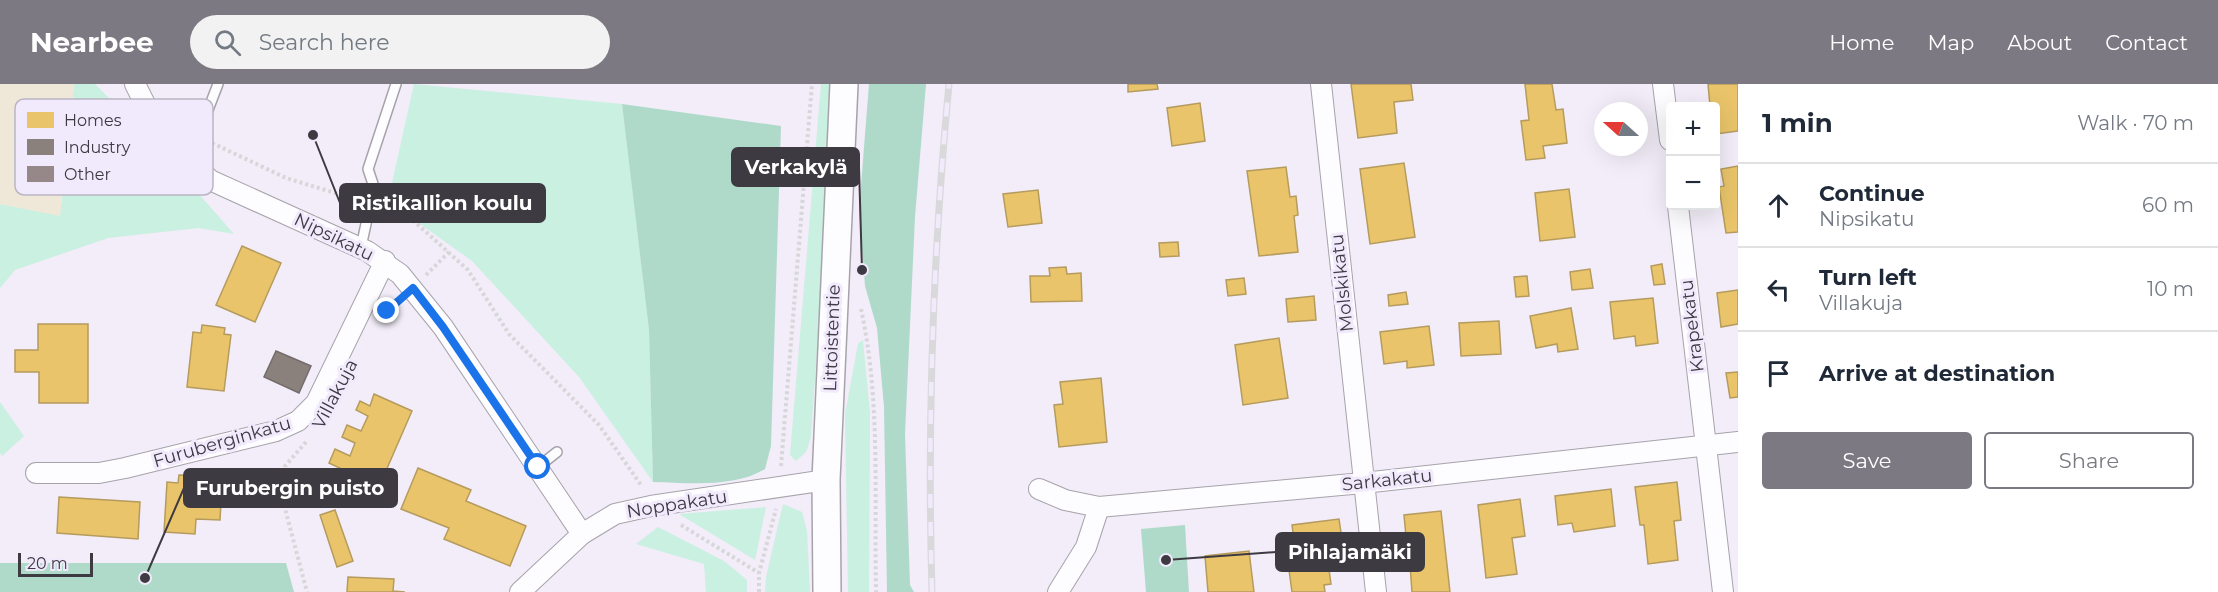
<!DOCTYPE html>
<meta charset="utf-8">
<style>
:root{--surface:#fff;--page:#f2f2f3;--text:#1f2937;--muted:#747a83;--line:#e0e1e3;--accent:#7c7982}
body{margin:0;font-family:Montserrat,sans-serif;background:var(--page);color:var(--text)}
.controls{position:absolute;right:18px;top:18px;display:grid;overflow:hidden;border-radius:6px;box-shadow:0 6px 24px #0002}
.controls button{width:54px;height:54px;display:grid;place-items:center;padding:0;border:0;border-bottom:2px solid var(--line);background:var(--surface);color:var(--text);font:30px sans-serif}
.compass{position:absolute;left:1594px;top:18px;width:54px;height:54px;border-radius:50%;background:var(--surface);box-shadow:0 6px 24px #0002;rotate:291deg}
.scale{position:absolute;left:18px;bottom:15px;width:75px;box-sizing:border-box;padding-left:6px;border:3px solid #3d3a42;border-top:0;font-size:16px;line-height:21px;white-space:nowrap;color:#3d3a42;-webkit-text-stroke:4px #f1e9fc;paint-order:stroke}
.stop{position:absolute;width:18px;height:18px;margin:-14px;border:4px solid #1a73e8;border-radius:50%;background:#fff}
.stop.end{background:#1a73e8;border-color:#fff;box-shadow:0 2px 6px #0008}
.list{margin:0;padding:0;list-style:none}
h2{display:flex;justify-content:space-between;align-items:center;height:78px;margin:0;padding:0 24px;font-size:26px}
h2 small{font-size:20px;font-weight:400;color:var(--muted)}
.list li{display:grid;grid-template-columns:39px 1fr auto;gap:18px;align-items:center;box-sizing:border-box;height:84px;padding:0 24px;border-top:2px solid var(--line)}
.list b{display:block;font-size:22px;white-space:nowrap}
.list p{margin:0;font-size:20px;white-space:nowrap;color:var(--muted)}
.list em{font-size:20px;font-style:normal;color:var(--muted)}
.actions{display:flex;gap:12px;padding:18px 24px}
.actions a{flex:1;padding:14px 0;border:2px solid var(--accent);border-radius:6px;text-align:center;font-size:21px;color:var(--accent)}
.actions .main{background:var(--accent);color:#fff}
.icon{flex:none;width:33px;height:33px;fill:none;stroke:currentColor;stroke-width:2;stroke-linecap:round;stroke-linejoin:round}
.map{position:relative;flex:none;width:1738px;height:508px;overflow:hidden}
header{display:flex;align-items:center;gap:36px;box-sizing:border-box;height:84px;padding:0 30px;background:var(--accent);color:#fff}
header strong{font-size:28px}
nav{display:flex;gap:33px;margin-inline-start:auto;font-size:21px}
.search{width:420px;height:54px;background:var(--page);display:flex;align-items:center;gap:15px;box-sizing:border-box;padding:0 21px;border-radius:33px;color:var(--muted);font-size:22px}
main{display:flex}
aside{flex:1;background:var(--surface)}
.map>svg:first-child{display:block}
.green{fill:#c9f0e0}
.forest{fill:#afdac9}
.sand{fill:#efe8d8}
.homes{fill:#e9c46a;stroke:#b59b5e;stroke-width:1.5}
.industry{fill:#8a817c;stroke:#736c6b;stroke-width:1.5}
.lines{fill:none;stroke-linecap:round;stroke-linejoin:round}
.lane-casing{stroke:#a7a3ab;stroke-width:12}
.street-casing{stroke:#a7a3ab;stroke-width:22}
.secondary-casing{stroke:#a7a3ab;stroke-width:30}
.path{stroke:#d7d6d9;stroke-width:4;stroke-dasharray:3 3;stroke-linecap:butt}
.lane{stroke:#fdfcfe;stroke-width:9}
.street{stroke:#fdfcfe;stroke-width:20}
.secondary{stroke:#fdfcfe;stroke-width:27}
.rail-casing{stroke:#d9d9db;stroke-width:7}
.rail{stroke:#f1e9fc;stroke-width:4.5;stroke-dasharray:14;stroke-linecap:butt}
.route{stroke:#1a73e8;stroke-width:8}
.labels{text-anchor:middle;stroke-width:6;stroke-linejoin:round;paint-order:stroke}
.street-label{font-size:18px;fill:#3d3a42;stroke:#f1e9fc}
.key{fill:#f1e9fc;stroke:#bbb4c4;stroke-width:1.5}
.key-label{font-size:16px;fill:#3d3a42}
.leader{fill:none;stroke:#3d3a42;stroke-width:2}
.callout-dot{fill:#3d3a42;stroke:#f1e9fc;stroke-width:2}
.callout{fill:#3d3a42;stroke:#3d3a42;stroke-width:2}
.callout-label{font-size:20px;text-anchor:middle;font-weight:bold;fill:#fff}
</style>
<header>
<strong>Nearbee</strong>
<div class="search"><svg class="icon" aria-label="search" viewBox="0 0 24 24"><circle cx="10" cy="10" r="6"/><path d="M15 15l6 6"/></svg>Search here</div>
<nav><a>Home</a><a>Map</a><a>About</a><a>Contact</a></nav>
</header>
<main>
<div class="map">
<svg width="1738" height="508" viewBox="0 0 1738 508">
<rect width="100%" height="100%" fill="#f2edf8"/>
<g class="green">
<polygon points="74,0 95,0 154,59 234,150 199,144 108,154 15,186 0,204 0,120 60,131"/>
<polygon points="414,0 622,20 649,246 653,398 579,293 472,177 388,117"/>
<polygon points="821,0 835,0 811,353 806,368 796,377 790,371"/>
<polygon points="863,256 870,329 869,508 848,508 845,330 858,260"/>
<polygon points="0,318 24,352 2,372 0,369"/>
<polygon points="783,420 802,428 807,447 810,508 765,508 766,493"/>
<polygon points="766,423 755,476 679,430"/>
<polygon points="658,443 724,477 747,496 747,508 706,508 704,480 636,460"/>
</g>
<g class="forest">
<polygon points="869,0 926,0 915,133 905,350 910,501 914,508 887,508 884,323 877,244 865,202 859,127"/>
<path d="M622 20 781 42 771 362 765 385C735 404 688 399 653 398L649 246Z"/>
<polygon points="1185,441 1189,508 1146,508 1141,445"/>
<polygon points="0,479 286,479 294,508 0,508"/>
</g>
<polygon class="sand" points="0,0 74,0 60,132 0,120"/>
<g class="homes">
<polygon points="1128,0 1157,0 1158,5 1128,8"/>
<polygon points="1351,0 1411,0 1413,16 1394,18 1397,49 1358,54"/>
<polygon points="1525,0 1552,0 1556,26 1563,25 1567,59 1543,62 1545,74 1526,76 1521,37 1529,36"/>
<polygon points="1708,0 1738,0 1738,47 1716,50 1716,22 1710,22"/>
<polygon points="1200,19 1205,57 1172,62 1167,24"/>
<polygon points="1404,79 1415,153 1370,160 1360,85"/>
<polygon points="1738,82 1738,148 1726,149 1719,103 1724,102 1721,85"/>
<polygon points="1286,83 1290,113 1296,112 1298,131 1294,132 1298,168 1259,172 1247,87"/>
<polygon points="1569,105 1575,153 1540,157 1535,109"/>
<polygon points="1038,106 1042,139 1008,143 1003,110"/>
<polygon points="1178,158 1179,172 1160,173 1159,159"/>
<polygon points="242,162 281,179 255,238 216,221"/>
<polygon points="1662,180 1665,200 1654,201 1651,182"/>
<polygon points="1066,183 1067,190 1081,189 1082,217 1031,218 1030,192 1050,192 1049,184"/>
<polygon points="1590,185 1593,204 1572,206 1570,188"/>
<polygon points="1527,192 1529,212 1516,213 1514,193"/>
<polygon points="1244,194 1246,210 1228,212 1226,196"/>
<polygon points="1738,206 1738,240 1721,243 1717,209"/>
<polygon points="1406,208 1408,220 1389,222 1388,211"/>
<polygon points="1314,212 1316,236 1288,238 1286,215"/>
<polygon points="1653,214 1658,259 1636,262 1635,252 1614,255 1610,218"/>
<polygon points="1571,224 1578,265 1558,268 1557,260 1536,264 1530,232"/>
<polygon points="1499,237 1501,270 1461,272 1459,239"/>
<polygon points="38,240 88,240 88,319 39,319 39,288 15,288 15,266 38,266"/>
<polygon points="202,241 225,244 224,250 231,251 224,307 187,303 193,248 201,249"/>
<polygon points="1429,242 1434,281 1407,284 1407,277 1384,280 1380,248"/>
<polygon points="1279,254 1288,314 1243,321 1235,261"/>
<polygon points="1738,288 1738,313 1730,314 1726,289"/>
<polygon points="1101,294 1107,358 1059,363 1054,321 1063,320 1060,298"/>
<polygon points="374,310 412,327 375,412 337,396 342,385 329,379 335,365 350,372 355,359 342,353 347,341 361,347 368,332 356,326 360,317 370,322"/>
<polygon points="418,384 471,406 466,417 526,442 510,482 444,455 449,444 401,425"/>
<polygon points="179,391 199,392 199,400 222,401 220,436 196,435 195,450 164,448 167,398 178,399"/>
<polygon points="1677,398 1681,436 1674,437 1678,476 1648,480 1644,441 1640,441 1635,403"/>
<polygon points="1611,405 1615,442 1574,448 1572,439 1558,441 1555,412"/>
<polygon points="59,413 140,418 138,455 57,449"/>
<polygon points="1520,415 1525,452 1512,454 1517,490 1486,494 1478,421"/>
<polygon points="335,426 353,477 337,483 320,431"/>
<polygon points="1441,427 1450,508 1412,508 1410,481 1404,481 1402,463 1407,463 1404,431"/>
<polygon points="1339,435 1345,476 1328,478 1331,500 1324,501 1325,508 1292,508 1286,464 1295,463 1292,441"/>
<polygon points="1249,467 1254,508 1208,508 1205,472"/>
<polygon points="348,493 394,495 393,507 405,508 347,508"/>
</g>
<polygon class="industry" points="276,267 311,282 299,309 264,293"/>
<g class="lines">
<defs>
<g id="lane">
<polyline points="181,68 198,52 218,0"/>
<polyline points="361,163 374,103 368,85 396,0"/>
<polyline points="538,383 557,368"/>
</g>
<g id="street">
<polyline points="135,0 155,40 210,96 367,167 400,190 443,243 582,450"/>
<polyline points="1321,0 1376,508"/>
<polyline points="1663,0 1670,56"/>
<polyline points="1678,122 1723,508"/>
<polyline points="36,389 99,389 125,384 276,347 298,337 316,319 385,177"/>
<polyline points="1039,405 1065,416 1099,423 1363,399 1738,358"/>
<polyline points="520,508 582,450 615,430 651,422 826,396"/>
<polyline points="1058,508 1086,463 1099,423"/>
</g>
<polyline id="secondary" points="827,508 826,396 844,0"/>
</defs>
<use href="#lane" class="lane-casing"/>
<use href="#street" class="street-casing"/>
<use href="#secondary" class="secondary-casing"/>
<g class="path">
<polyline points="212,59 286,94 355,115"/>
<polyline points="385,124 415,138 468,186 509,250 599,341 641,401"/>
<polyline points="426,191 449,168"/>
<path d="M861 225C881 316 874 415 876 508"/>
<polyline points="306,358 285,382 279,402 307,508"/>
<polyline points="781,382 812,0"/>
<polyline points="681,441 759,489"/>
<polyline points="759,508 759,489 776,425"/>
</g>
<use href="#lane" class="lane"/>
<use href="#street" class="street"/>
<use href="#secondary" class="secondary"/>
<defs>
<path id="rail" d="M932 508C927 338 933 169 949 0"/>
</defs>
<use href="#rail" class="rail-casing"/>
<use href="#rail" class="rail"/>
</g>
<g class="lines">
<polyline class="route" points="387,227 413,204 443,243 538,383"/>
</g>
<g class="labels">
<g class="street-label">
<text transform="translate(334 153) rotate(26)" y="6">Nipsikatu</text>
<text transform="translate(1342 199) rotate(-96)" y="6">Molskikatu</text>
<text transform="translate(1692 242) rotate(-97)" y="6">Krapekatu</text>
<text transform="translate(832 254) rotate(-88)" y="6">Littoistentie</text>
<text transform="translate(335 310) rotate(-62)" y="6">Villakuja</text>
<text transform="translate(222 358) rotate(-16)" y="6">Furuberginkatu</text>
<text transform="translate(1387 396) rotate(-6)" y="6">Sarkakatu</text>
<text transform="translate(677 420) rotate(-9)" y="6">Noppakatu</text>
</g>
</g>
<rect x="15" y="15" width="198" height="96" rx="9" class="key"/>
<rect x="27" y="28" width="27" height="16" fill="#e9c46a"/>
<rect x="27" y="55" width="27" height="16" fill="#8a817c"/>
<rect x="27" y="82" width="27" height="16" fill="#968789"/>
<g class="key-label">
<text x="64" y="42">Homes</text>
<text x="64" y="69">Industry</text>
<text x="64" y="96">Other</text>
</g>
<path class="leader" d="M862 186L859 83M313 51L340 119M145 494L184 404M1166 476L1276 468"/>
<g class="callout-dot">
<circle cx="862" cy="186" r="6"/>
<circle cx="313" cy="51" r="6"/>
<circle cx="145" cy="494" r="6"/>
<circle cx="1166" cy="476" r="6"/>
</g>
<g class="callout">
<rect x="732" y="64" width="127" height="38" rx="6"/>
<rect x="340" y="100" width="205" height="38" rx="6"/>
<rect x="184" y="385" width="213" height="38" rx="6"/>
<rect x="1276" y="449" width="148" height="38" rx="6"/>
</g>
<g class="callout-label">
<text x="796" y="90">Verkakylä</text>
<text x="442" y="126">Ristikallion koulu</text>
<text x="290" y="411">Furubergin puisto</text>
<text x="1350" y="475">Pihlajamäki</text>
</g>
</svg>
<div class="controls">
<button>+</button>
<button>−</button>
</div>
<svg class="compass" viewBox="-18 -18 36 36"><path d="M0-13l5 13h-10z" fill="#e53935"/><path d="M0 13l5-13h-10z" fill="#747a83"/></svg>
<div class="scale">20 m</div>
<div class="stop" style="left:538px;top:383px"></div>
<div class="stop end" style="left:387px;top:227px"></div>
</div>
<aside>
<h2>1 min<small>Walk · 70 m</small></h2>
<ul class="list">
<li><svg class="icon" aria-label="ahead" viewBox="0 0 24 24"><path d="M12 20V5M6 11l6-6 6 6"/></svg><div><b>Continue</b><p>Nipsikatu</p></div><em>60 m</em></li>
<li><svg class="icon" aria-label="left" viewBox="0 0 24 24"><path d="M17 20v-9H6M10 6l-5 5 5 5"/></svg><div><b>Turn left</b><p>Villakuja</p></div><em>10 m</em></li>
<li><svg class="icon" aria-label="arrive" viewBox="0 0 24 24"><path d="M6 21V4h12l-3 4 3 4H6"/></svg><div><b>Arrive at destination</b></div></li>
</ul>
<div class="actions"><a class="main">Save</a><a>Share</a></div>
</aside>
</main>
